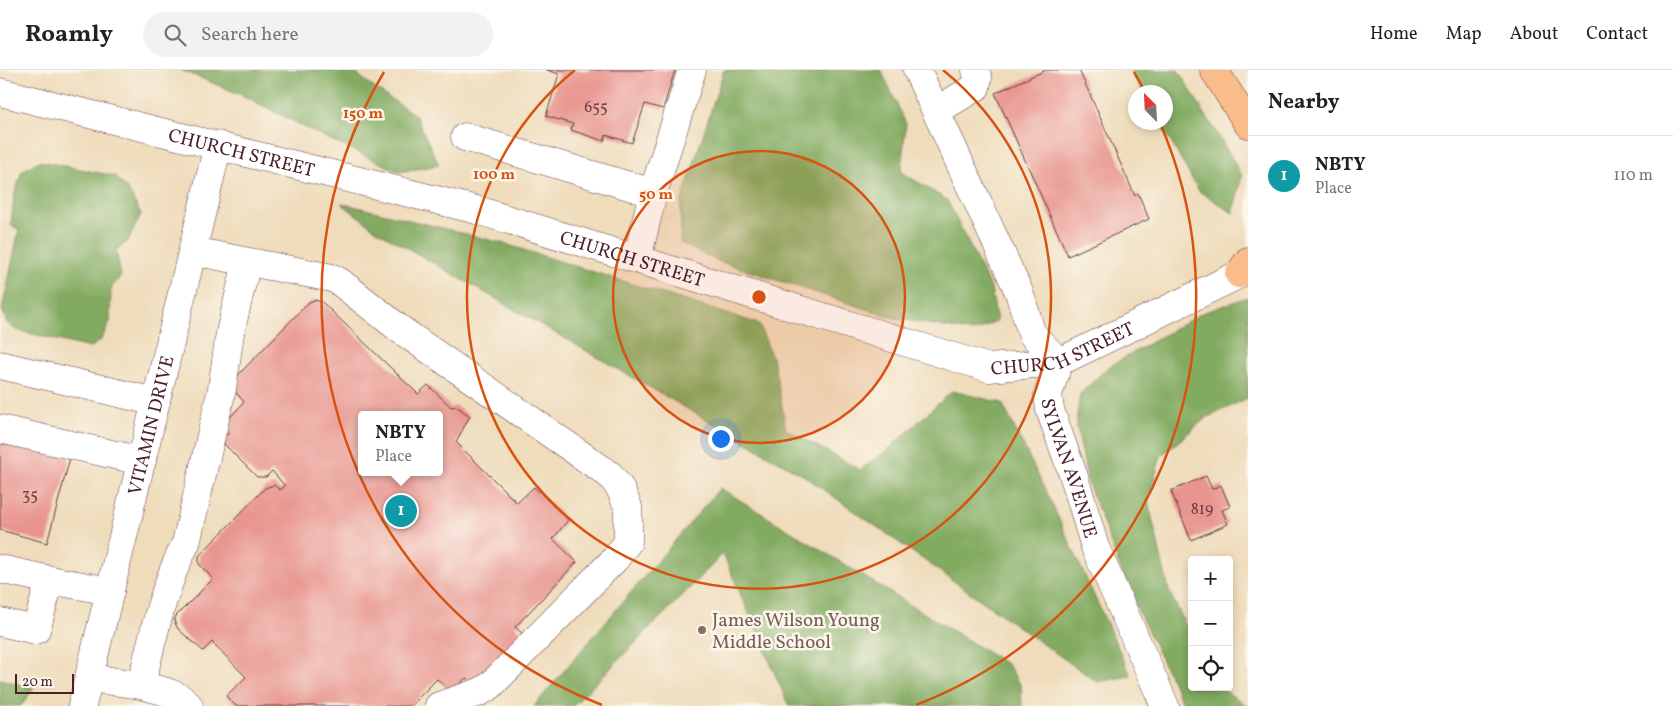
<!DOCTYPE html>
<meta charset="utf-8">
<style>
:root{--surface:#fff;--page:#f2f2f2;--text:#222;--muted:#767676;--line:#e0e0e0;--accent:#0f766e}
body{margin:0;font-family:Vollkorn,serif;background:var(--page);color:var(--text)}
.controls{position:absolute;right:15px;bottom:15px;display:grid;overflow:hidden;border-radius:5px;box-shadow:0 2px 8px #0003}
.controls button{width:45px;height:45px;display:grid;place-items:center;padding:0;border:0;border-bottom:1px solid var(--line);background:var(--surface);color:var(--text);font:25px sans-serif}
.compass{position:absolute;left:1128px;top:15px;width:45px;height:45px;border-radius:50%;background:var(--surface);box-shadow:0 2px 8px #0003;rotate:336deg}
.scale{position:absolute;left:15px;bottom:12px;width:59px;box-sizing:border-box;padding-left:5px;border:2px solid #4a1f2b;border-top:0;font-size:14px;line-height:18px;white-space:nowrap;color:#4a1f2b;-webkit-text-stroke:4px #fbf7ec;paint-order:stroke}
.you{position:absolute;left:720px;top:368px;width:18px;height:18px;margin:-12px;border:4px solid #fff;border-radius:50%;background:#1a73e8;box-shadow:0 0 0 8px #1a73e833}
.badge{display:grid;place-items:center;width:32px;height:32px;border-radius:50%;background:var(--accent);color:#fff;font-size:16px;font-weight:700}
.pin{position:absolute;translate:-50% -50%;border:2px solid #fff;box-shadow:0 1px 5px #0006}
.popup{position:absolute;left:358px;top:341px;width:85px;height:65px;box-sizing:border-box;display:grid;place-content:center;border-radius:5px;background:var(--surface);filter:drop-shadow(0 1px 4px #0005);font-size:16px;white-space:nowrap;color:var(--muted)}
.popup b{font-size:19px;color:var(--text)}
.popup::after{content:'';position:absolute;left:50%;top:100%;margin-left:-10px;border:10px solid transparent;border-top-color:var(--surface)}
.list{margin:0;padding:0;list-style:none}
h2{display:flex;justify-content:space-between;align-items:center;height:65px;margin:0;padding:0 20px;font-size:21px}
h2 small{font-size:16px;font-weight:400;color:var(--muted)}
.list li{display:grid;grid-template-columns:32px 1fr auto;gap:15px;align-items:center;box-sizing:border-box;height:80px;padding:0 20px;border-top:1px solid var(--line)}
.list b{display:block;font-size:19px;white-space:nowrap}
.list p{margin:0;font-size:16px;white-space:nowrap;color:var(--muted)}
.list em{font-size:16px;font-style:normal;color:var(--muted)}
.icon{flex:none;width:28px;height:28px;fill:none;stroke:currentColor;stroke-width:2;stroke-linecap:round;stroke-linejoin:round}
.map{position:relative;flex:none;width:1248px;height:636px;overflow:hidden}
header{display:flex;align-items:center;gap:30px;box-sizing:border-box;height:70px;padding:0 25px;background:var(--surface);border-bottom:1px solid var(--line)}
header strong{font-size:24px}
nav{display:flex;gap:28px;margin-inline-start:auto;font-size:18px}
.search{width:350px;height:45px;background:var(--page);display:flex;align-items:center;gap:12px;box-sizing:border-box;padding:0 18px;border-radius:28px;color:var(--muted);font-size:19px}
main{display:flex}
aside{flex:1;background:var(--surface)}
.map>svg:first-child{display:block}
.forest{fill:#82aa60;stroke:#666446}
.building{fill:#e8958f;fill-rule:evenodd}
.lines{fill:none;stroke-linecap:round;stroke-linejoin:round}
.minor-casing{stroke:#633b41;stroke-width:29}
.highway-casing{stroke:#633b41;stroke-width:29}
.minor{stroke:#fff;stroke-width:28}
.highway{stroke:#fabc8b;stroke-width:28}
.ring{fill:none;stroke:#d8530f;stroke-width:2.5}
.education-dot{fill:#8d6e63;stroke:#fbf7ec;stroke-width:2}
.labels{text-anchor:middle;stroke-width:5;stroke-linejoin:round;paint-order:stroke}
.number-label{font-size:16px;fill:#723c44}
.street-label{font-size:19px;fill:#4a1f2b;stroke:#fbf7ec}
.education-label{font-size:19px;fill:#785e54;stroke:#fbf7ec;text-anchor:start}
.centre{fill:#d8530f;stroke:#fbf7ec;stroke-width:2.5}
.ring-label{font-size:15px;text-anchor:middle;font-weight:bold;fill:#d8530f;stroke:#fbf7ec;stroke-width:5;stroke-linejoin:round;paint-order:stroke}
</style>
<header>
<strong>Roamly</strong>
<div class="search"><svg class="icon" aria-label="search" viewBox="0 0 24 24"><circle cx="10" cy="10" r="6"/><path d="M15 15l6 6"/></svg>Search here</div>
<nav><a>Home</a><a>Map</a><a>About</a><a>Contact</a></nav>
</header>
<main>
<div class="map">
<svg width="1248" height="636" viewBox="0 0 1248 636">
<rect width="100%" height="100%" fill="#fbf7ec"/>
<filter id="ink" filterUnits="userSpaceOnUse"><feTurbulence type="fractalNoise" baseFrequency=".02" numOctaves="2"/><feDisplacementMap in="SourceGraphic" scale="10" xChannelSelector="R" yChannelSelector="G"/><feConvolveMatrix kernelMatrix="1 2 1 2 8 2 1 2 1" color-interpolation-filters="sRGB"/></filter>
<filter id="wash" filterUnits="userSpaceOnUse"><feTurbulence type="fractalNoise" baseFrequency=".0096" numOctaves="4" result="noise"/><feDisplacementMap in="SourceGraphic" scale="20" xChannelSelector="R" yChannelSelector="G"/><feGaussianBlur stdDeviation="1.12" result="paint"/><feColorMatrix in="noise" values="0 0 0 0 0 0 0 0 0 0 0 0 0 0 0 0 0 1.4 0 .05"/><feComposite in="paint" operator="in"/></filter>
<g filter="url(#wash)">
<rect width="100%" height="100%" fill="#efdcbb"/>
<g class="forest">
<polygon points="181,0 353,0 370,15 415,45 439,95 400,102 318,64 244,26"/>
<polygon points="724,0 881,0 906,54 901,102 947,130 991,219 997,251 973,262 894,248 718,191 680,173 681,133"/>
<polygon points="1130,0 1178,0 1229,83 1242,106 1233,143 1199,121 1160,53 1166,52 1166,22 1143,22"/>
<polygon points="39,91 115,106 128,120 141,144 128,171 116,180 121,206 111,218 110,252 101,270 90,278 16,260 7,253 2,240 19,160 11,155 14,126 22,101"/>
<polygon points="341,133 502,173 759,254 774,293 786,359 860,400 889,379 952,321 1002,333 1046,421 1131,606 1097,612 806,407 376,160"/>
<polygon points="1248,227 1248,328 1206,348 1161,386 1148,431 1169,521 1192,568 1192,617 1219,617 1248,636 1184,636 1131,526 1088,413 1076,353 1080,324 1107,298 1202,243"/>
<polygon points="720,418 1008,595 1021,616 1022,636 789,636 723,484 573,636 534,636"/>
<polygon points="0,609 34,618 21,636 0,636"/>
</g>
<g id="blocks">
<g class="building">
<polygon points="547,0 675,0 663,39 645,34 632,73 606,65 604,71 571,60 573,54 546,46 559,4"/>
<polygon points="1046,0 1079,0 1135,126 1138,123 1149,149 1068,186 995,23"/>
<path d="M315 230 322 232 418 324 428 315 451 337 456 336 470 346 456 372 517 433 534 417 568 450 553 469 577 492 515 557 523 564 474 614 466 608 451 622 437 609 410 636H236L226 626 246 607 212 572 203 581 178 559 174 551 176 546 213 509 199 494V486L265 418 274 415 280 420 285 416 272 401 266 407H257L224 374V367L229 363 224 357 226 352 244 332 234 320 232 315 240 303 309 232ZM362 345H440V402H362Z"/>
<polygon points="0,369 70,388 47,473 0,460"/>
<polygon points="1206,406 1212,419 1221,415 1230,437 1222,440 1228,454 1191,470 1171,421"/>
</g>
</g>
</g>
<g filter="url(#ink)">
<use href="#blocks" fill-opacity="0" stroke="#633b41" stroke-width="1"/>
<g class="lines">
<defs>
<g id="minor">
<polyline points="917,0 1019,222 1032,264 1059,292"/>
<path id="s1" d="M0 22 477 140 989 298 1059 292 1248 200"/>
<polyline points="936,41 976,17 978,8 976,0"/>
<polyline points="465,67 653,123"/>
<polyline points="192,183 208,184 332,208 340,212 401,260 610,405 620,418 628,437 628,472 615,489 490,616 480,622 439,636"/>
<polyline points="637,189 653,123 692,0"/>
<path id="s2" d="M1059 292 1048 324 1050 340 1075 410 1095 477 1165 636"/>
<polyline points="0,295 156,332"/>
<polyline points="0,359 142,391"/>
<polyline points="0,499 50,510"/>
<polyline points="0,552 36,560 50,510 110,521"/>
<polyline points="89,608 141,615"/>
<path id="s3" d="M82 636 218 75"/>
<path d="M189 636C179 622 156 620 141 615 153 567 163 517 186 473L222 319 230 263 247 192"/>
</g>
<g id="highway">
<polyline points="1214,0 1248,54"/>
<polyline points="1239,204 1248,191"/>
</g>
</defs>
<use href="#minor" class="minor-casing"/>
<use href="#highway" class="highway-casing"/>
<use href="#minor" class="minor"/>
<use href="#highway" class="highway"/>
</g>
</g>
<circle cx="759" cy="227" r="146" fill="#d8530f" fill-opacity=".12"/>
<g class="ring">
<circle cx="759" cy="227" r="146"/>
<path d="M943 0A292 292 0 1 1 575 0"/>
<path d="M602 635A437 437 0 0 1 384 2M1134 2A437 437 0 0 1 1145 22M1160 53A437 437 0 0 1 916 635"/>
</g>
<circle class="education-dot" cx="702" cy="560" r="5"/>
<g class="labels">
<g class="number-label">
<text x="596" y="42">655</text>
<text x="30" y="430">35</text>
<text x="1202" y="444">819</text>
</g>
<g class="street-label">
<text dy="7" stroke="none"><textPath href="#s1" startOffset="249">CHURCH STREET</textPath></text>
<text dy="7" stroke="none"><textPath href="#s1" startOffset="654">CHURCH STREET</textPath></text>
<text dy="7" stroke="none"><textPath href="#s1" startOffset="1104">CHURCH STREET</textPath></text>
<text dy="7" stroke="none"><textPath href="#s3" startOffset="289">VITAMIN DRIVE</textPath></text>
<text dy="7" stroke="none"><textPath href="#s2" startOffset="111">SYLVAN AVENUE</textPath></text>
</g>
<g class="education-label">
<text x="712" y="556">James Wilson Young<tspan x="712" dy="22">Middle School</tspan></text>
</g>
</g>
<circle cx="759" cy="227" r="8" class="centre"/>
<g class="ring-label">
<text x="363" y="48">150 m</text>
<text x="494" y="109">100 m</text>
<text x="656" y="129">50 m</text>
</g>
</svg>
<div class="controls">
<button>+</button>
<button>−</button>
<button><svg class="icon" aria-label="locate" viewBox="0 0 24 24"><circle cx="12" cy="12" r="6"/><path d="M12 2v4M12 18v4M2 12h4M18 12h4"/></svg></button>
</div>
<svg class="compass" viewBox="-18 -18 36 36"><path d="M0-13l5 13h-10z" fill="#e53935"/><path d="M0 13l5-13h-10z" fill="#767676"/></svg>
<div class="scale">20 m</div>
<div class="you"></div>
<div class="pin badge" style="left:401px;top:441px;background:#0f9aa8">1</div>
<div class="popup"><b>NBTY</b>Place</div>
</div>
<aside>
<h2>Nearby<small></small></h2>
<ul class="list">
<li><span class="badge" style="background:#0f9aa8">1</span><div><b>NBTY</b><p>Place</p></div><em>110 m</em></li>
</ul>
</aside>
</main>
